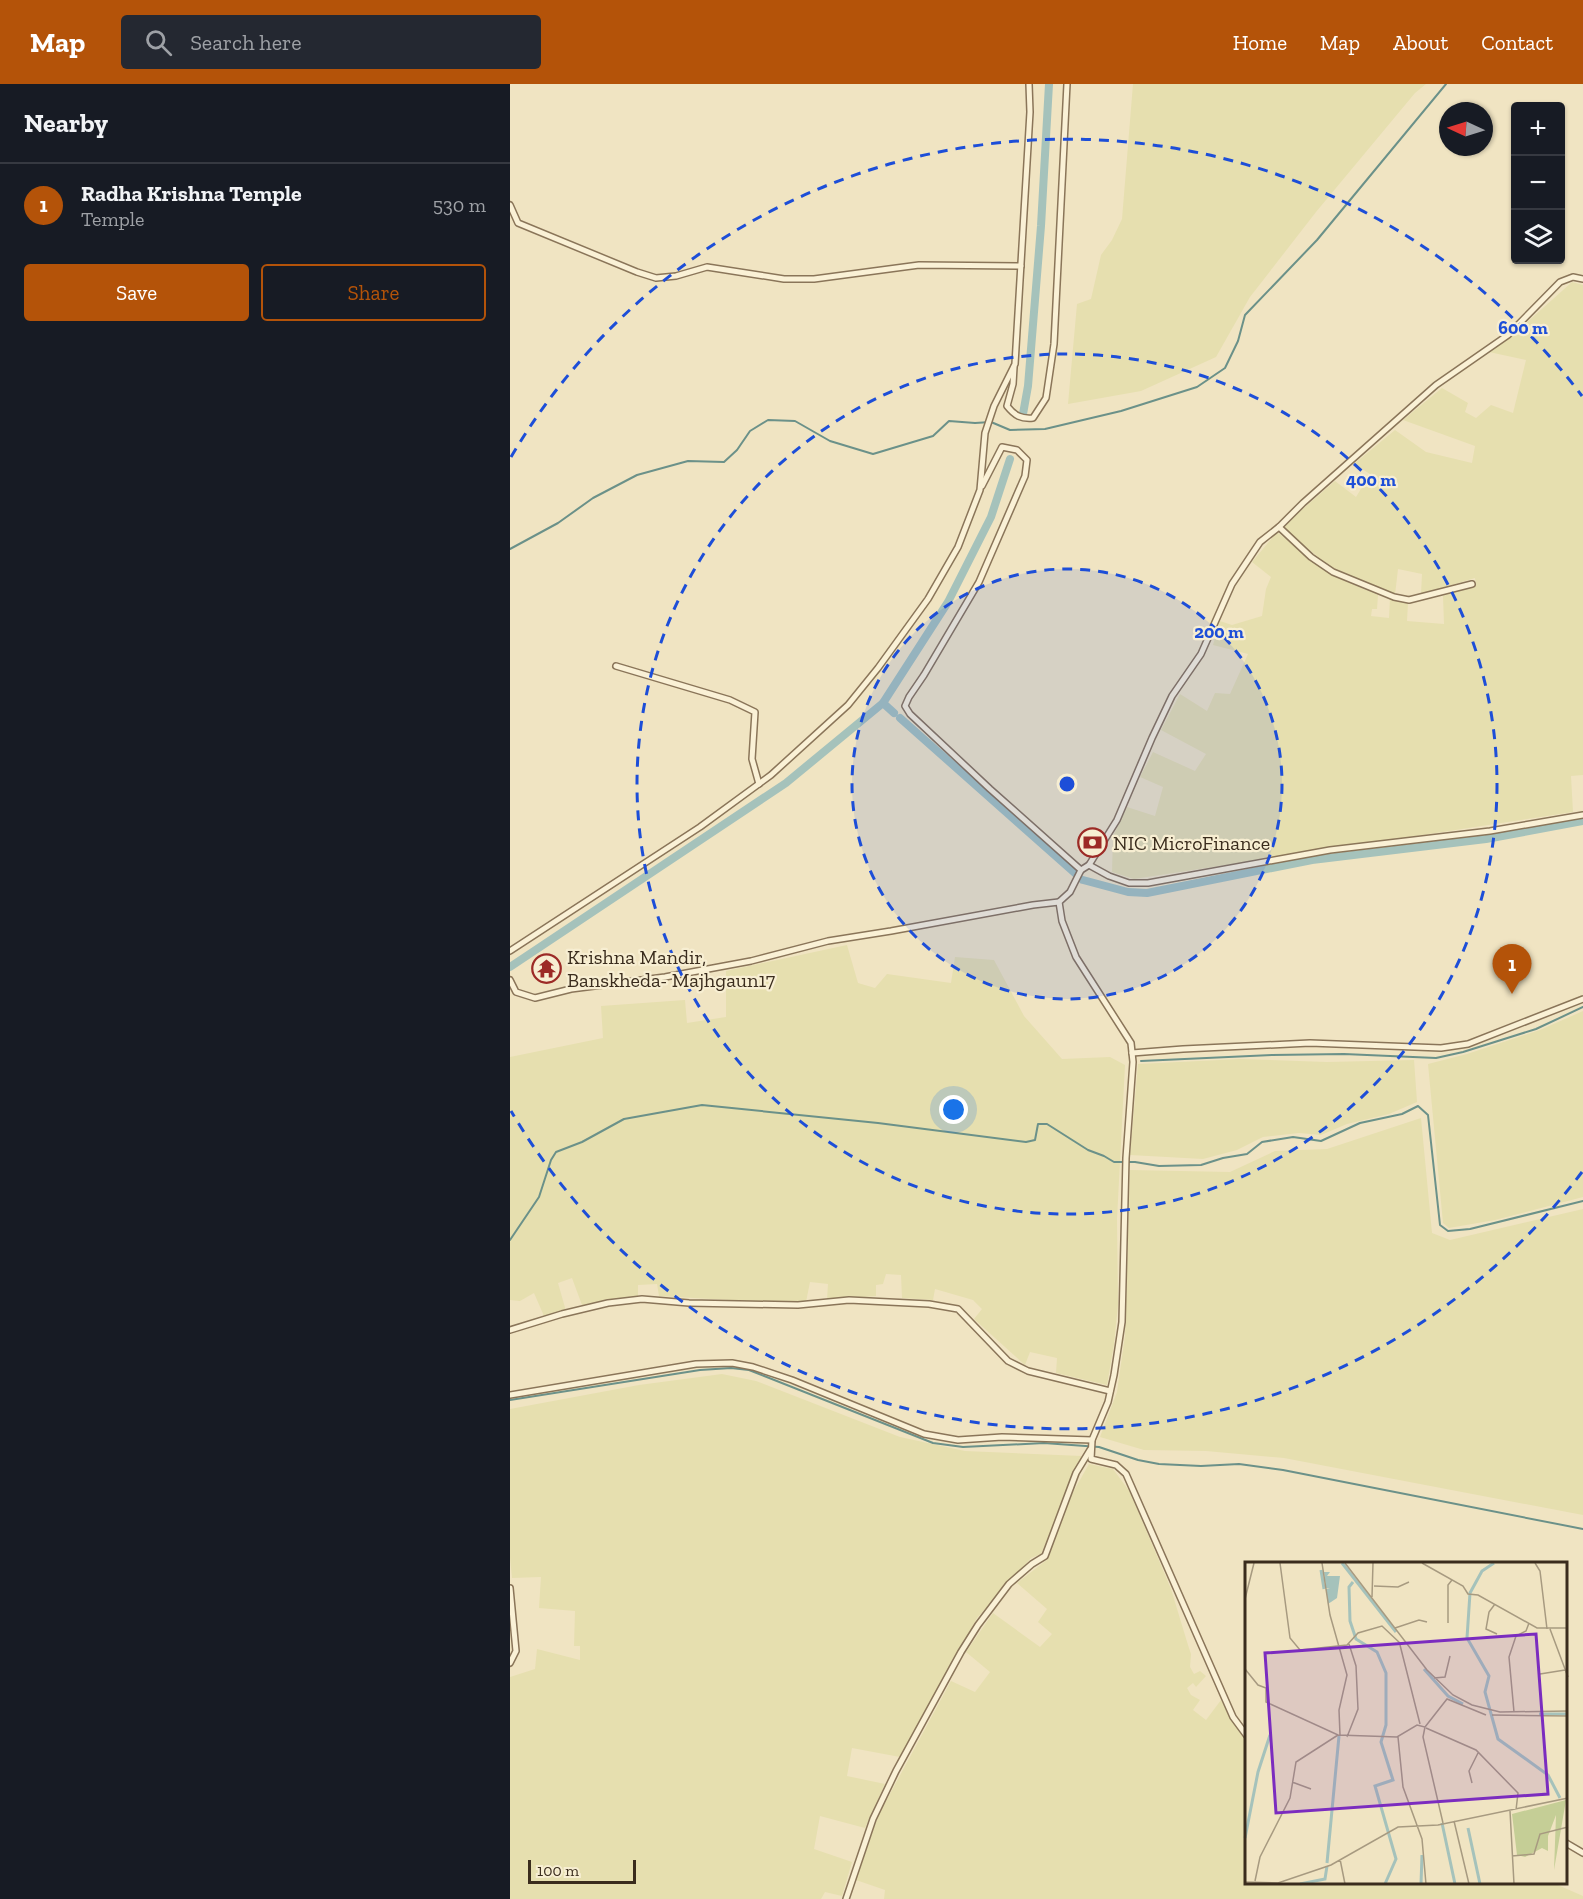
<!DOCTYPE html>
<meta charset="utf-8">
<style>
:root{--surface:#171b24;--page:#242831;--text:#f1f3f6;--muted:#9ea1a6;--line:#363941;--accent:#b45309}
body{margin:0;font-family:"Zilla Slab",serif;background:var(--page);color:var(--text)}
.controls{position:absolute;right:18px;top:18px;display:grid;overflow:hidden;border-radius:6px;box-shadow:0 2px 4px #0004}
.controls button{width:54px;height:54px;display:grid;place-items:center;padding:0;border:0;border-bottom:2px solid var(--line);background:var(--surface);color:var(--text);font:30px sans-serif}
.compass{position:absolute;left:929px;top:18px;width:54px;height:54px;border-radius:50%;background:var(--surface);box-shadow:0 2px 4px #0004;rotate:274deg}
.scale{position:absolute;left:18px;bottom:15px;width:108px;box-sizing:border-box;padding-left:6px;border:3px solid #3a2c1d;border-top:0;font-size:16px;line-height:21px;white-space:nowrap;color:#3a2c1d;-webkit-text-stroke:4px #f7eed2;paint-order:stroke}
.you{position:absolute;left:444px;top:1026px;width:21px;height:21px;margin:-15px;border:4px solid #fff;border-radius:50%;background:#1a73e8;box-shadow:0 0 0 9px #1a73e833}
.badge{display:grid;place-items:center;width:39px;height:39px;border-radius:50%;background:var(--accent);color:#fff;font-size:20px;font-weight:700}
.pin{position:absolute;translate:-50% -50px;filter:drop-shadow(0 2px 3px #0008)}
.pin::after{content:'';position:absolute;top:32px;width:21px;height:18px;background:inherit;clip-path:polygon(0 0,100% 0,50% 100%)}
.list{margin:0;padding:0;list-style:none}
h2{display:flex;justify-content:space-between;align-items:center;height:78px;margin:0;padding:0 24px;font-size:26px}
h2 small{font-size:20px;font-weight:400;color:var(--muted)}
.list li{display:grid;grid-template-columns:39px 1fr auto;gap:18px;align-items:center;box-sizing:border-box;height:84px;padding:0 24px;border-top:2px solid var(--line)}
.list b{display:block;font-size:22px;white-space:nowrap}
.list p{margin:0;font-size:20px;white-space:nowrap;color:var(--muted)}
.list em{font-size:20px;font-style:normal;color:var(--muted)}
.actions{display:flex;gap:12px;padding:18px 24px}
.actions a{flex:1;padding:14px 0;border:2px solid var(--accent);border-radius:6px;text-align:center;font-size:21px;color:var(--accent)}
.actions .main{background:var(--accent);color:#fff}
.icon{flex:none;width:33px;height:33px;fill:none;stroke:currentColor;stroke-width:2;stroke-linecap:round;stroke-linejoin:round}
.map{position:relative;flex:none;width:1073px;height:1815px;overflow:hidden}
header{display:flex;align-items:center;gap:36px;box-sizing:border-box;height:84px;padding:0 30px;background:var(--accent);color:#fff}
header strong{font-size:28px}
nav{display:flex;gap:33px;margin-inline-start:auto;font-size:21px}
.search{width:420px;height:54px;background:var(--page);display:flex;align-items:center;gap:15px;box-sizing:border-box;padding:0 21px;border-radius:6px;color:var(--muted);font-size:22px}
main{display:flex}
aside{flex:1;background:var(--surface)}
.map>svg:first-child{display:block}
.farmland{fill:#e6dfaf}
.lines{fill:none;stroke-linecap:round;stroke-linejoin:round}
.stream{stroke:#6b9189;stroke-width:2}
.canal{stroke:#a5c2bb;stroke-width:8}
.street-casing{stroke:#8a7559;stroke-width:8}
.street{stroke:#faf1d6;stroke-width:5}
.ring{fill:none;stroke:#1d4ed8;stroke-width:3;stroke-dasharray:10 8}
.labels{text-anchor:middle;stroke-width:4.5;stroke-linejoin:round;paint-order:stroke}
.poi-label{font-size:20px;fill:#3a2c1d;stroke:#f7eed2;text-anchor:start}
.inset-river{fill:none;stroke:#a5c2bb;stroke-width:3}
.inset-road{fill:none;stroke:#a79a80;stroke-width:1.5}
.view{fill:#7b2cbf;fill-opacity:0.15;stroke:#7b2cbf;stroke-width:3}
.inset-edge{fill:none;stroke:#3a2c1d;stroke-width:3}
.centre{fill:#1d4ed8;stroke:#f7eed2;stroke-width:3}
.ring-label{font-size:18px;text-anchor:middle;font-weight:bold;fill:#1d4ed8;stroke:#f7eed2;stroke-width:4.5;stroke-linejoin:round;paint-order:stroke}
</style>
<header>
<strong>Map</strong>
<div class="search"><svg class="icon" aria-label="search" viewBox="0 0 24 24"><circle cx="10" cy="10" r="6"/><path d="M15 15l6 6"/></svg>Search here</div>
<nav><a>Home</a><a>Map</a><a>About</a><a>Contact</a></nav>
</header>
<main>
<aside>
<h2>Nearby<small></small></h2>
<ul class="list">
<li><span class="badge">1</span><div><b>Radha Krishna Temple</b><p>Temple</p></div><em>530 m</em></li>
</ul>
<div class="actions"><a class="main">Save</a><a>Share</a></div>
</aside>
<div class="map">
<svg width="1073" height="1815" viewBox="0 0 1073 1815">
<rect width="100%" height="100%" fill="#f0e4c2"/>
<g class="farmland">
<polygon points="623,0 916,0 905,9 806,128 740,213 706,273 631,307 558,320 567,220 581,215 591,171 602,156 612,135"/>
<polygon points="1062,198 1073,201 1073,691 1061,692 1063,728 624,795 602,788 603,752 617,723 645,732 653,703 630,693 643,668 685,687 696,670 651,646 670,610 697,627 705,609 720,610 738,570 703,561 710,537 722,541 752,532 756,505 761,493 742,478 767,448 821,491 868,511 867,525 862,525 861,532 879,534 880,514 898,519 897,537 934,540 933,512 966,501 965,494 911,510 912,490 888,485 885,511 819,482 772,443 825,397 846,413 860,390 844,380 885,346 916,368 962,379 965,362 893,336 932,304 958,319 955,328 966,334 981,321 1003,329 1016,276 979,268 1003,251"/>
<polygon points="337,861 348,899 365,904 377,890 441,899 445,873 484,876 514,932 552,975 600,973 615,981 607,1135 608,1221 604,1260 597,1301 546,1289 547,1274 520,1268 515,1281 464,1235 472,1225 463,1216 425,1205 423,1216 392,1214 391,1191 376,1190 373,1200 366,1201 366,1212 317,1216 318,1200 300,1198 296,1218 287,1220 149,1212 147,1200 128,1201 128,1213 72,1221 62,1194 48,1199 56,1227 34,1232 24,1209 10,1217 0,1216 0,973 93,954 91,922 175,916 177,939 216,933 216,887"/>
<polygon points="1073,927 1073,1113 985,1136 939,1144 933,1139 918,980 957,970 1030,946"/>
<polygon points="730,975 817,978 904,976 907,1018 879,1030 837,1040 811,1051 789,1049 753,1053 727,1066 693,1075 620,1071 628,980"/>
<polygon points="911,1034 922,1149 940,1156 1073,1125 1073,1431 774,1374 696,1367 634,1366 590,1353 607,1308 615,1252 620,1086 720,1088 765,1067 817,1065"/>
<polygon points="212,1290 246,1297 390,1353 455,1367 572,1372 531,1470 521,1474 467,1534 390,1673 342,1664 337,1692 375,1700 355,1744 310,1732 304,1765 342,1778 332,1812 315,1808 311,1815 0,1815 0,1593 25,1585 27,1565 70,1576 70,1562 64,1562 65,1527 29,1524 31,1493 2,1494 0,1474 0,1325 129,1301"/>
<polygon points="579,1380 603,1385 620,1408 661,1505 678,1561 681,1570 680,1583 684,1590 690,1587 696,1592 686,1603 683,1599 677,1604 681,1611 690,1616 683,1626 696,1636 711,1616 726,1643 737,1656 737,1798 1041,1798 1073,1812 1073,1815 374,1815 375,1806 346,1796 368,1732 441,1597 465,1608 480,1588 456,1568 483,1529 530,1563 542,1550 528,1538 537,1525 507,1499 538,1475 562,1410"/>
</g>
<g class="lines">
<g class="stream">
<polyline points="0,465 48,439 83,414 127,391 178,377 214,378 227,366 240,347 258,336 285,337 320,357 363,370 423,352 439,337 465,339 481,338 500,346 535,345 611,327 687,303 715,284 728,257 735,231 807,156 936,0"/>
<polyline points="631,977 762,971 834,970 926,974 953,968 1026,945 1073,923"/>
<polyline points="0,1156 29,1113 41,1076 46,1068 72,1058 114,1035 192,1021 368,1039 516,1058 525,1056 528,1040 537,1040 578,1066 594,1072 604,1078 625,1078 649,1082 691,1081 713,1074 737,1070 752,1058 783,1053 811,1057 850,1039 892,1030 908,1022 918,1031 930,1141 938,1147 960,1145 1073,1117"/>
<polyline points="0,1316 190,1286 221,1284 239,1286 423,1359 453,1363 534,1359 589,1363 628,1376 649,1380 691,1382 729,1380 773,1386 1073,1445"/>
</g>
<g class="canal">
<polyline points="513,330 518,302 531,142 539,0"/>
<polyline points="373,619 384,629"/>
<polyline points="390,634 566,790"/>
<polyline points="573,796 618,808 637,809 802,776 976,755 1073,737"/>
<polyline points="0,883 276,699 373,619 438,518 481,433 500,375"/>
</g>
<defs>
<g id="street">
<polyline points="0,121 8,139 127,188 146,194 166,192 197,183 274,195 304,195 409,181 511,182"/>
<path d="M504 283 503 300 497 322C505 332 511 335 523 334L536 314 544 260 557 0"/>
<polyline points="472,402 492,363 507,366 517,376 515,392 469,498 414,591 399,613 395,622 400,630 480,705 571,786"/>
<polyline points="769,443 801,473 823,488 884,513 899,516 962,500"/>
<polyline points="106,582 220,616 245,628 242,675 249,700"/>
<polyline points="579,781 607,736 642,654 662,612 691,570 722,500 750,458 769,443 793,419 926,301 998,251 1050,198 1063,193 1073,195"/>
<polyline points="0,867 190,743 261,691 338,621 368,584 418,515 448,463 470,406 475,349 484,322 505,280 520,28 519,0"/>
<polyline points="0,896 6,908 25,914 61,905 155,893 241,877 318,857 381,847 523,821 549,818"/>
<polyline points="622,969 673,965 800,959 931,964 958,960 1073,915"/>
<polyline points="0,1246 52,1230 98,1219 132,1215 179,1219 288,1221 339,1216 419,1220 448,1225 498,1277 518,1287 600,1307"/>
<polyline points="0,1311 186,1280 222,1279 243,1283 282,1296 414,1350 448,1356 492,1353 582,1356"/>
<polyline points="0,1504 6,1567 0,1579"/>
<polyline points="737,1652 723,1633 616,1390 606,1381 581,1375 582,1356 598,1318 604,1291 612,1238 616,1074 623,978 621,959 566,873 552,837 549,818 560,808 571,786 579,781 599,792 619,799 638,799 820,766 980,747 1073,731"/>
<polyline points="1056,1759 1073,1769"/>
<polyline points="336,1815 363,1735 386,1687 451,1568 468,1541 499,1500 522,1480 535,1472 566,1389 580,1366"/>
</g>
</defs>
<use href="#street" class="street-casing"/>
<use href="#street" class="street"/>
</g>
<circle cx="557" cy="700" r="215" fill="#1d4ed8" fill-opacity=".12"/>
<g class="ring">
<circle cx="557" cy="700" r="215"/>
<circle cx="557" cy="700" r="430"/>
<path d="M1072 1088A645 645 0 0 1 1 1027M1 373A645 645 0 0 1 1072 312"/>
</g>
<defs>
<symbol id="bank-ring" viewBox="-11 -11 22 22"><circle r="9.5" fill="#f7eed2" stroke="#9c2a26" stroke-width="1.5"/><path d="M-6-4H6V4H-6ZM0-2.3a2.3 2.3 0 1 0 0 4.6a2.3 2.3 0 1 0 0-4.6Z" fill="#9c2a26"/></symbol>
<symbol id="temple-ring" viewBox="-11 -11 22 22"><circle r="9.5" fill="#f7eed2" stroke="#9c2a26" stroke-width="1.5"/><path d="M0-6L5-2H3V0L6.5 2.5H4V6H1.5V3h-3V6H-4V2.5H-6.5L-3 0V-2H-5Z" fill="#9c2a26"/></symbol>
</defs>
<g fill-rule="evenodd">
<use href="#bank-ring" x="566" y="742" width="33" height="33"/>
<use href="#temple-ring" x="20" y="868" width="33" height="33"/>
</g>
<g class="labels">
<g class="poi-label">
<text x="603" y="766">NIC MicroFinance</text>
<text x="57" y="880">Krishna Mandir,<tspan x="57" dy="23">Banskheda- Majhgaun17</tspan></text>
</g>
</g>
<g transform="translate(735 1478)">
<rect width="322" height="322" fill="#f0e4c2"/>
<path d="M321 238 309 308 311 253 303 274V289L297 286 280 295 272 293 267 252Z" fill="#c5ce96"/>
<path d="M79 10H85L82 14H95L92 36 83 42 81 27 85 26H81Z" fill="#a5c2bb"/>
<path class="inset-river" d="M97 1 151 70M249 1 237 9 225 31 222 76 244 114 240 130 253 177 303 213 315 236M76 8 79 27M108 20 104 25 105 59 111 77 132 90 141 111V163L136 180 148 218 130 224 151 297 140 322M179 107 203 134 218 142M294 152H323M197 261 210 322M223 266 235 322M0 276 13 210 25 173M82 301 94 174M55 322 80 317 82 304M176 322 177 293"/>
<path class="inset-road" d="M35 1 45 76 55 88 102 83 113 71 137 64 156 82M77 1 85 53 102 113 94 148 95 173M100 1 182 108 208 133 227 143 255 150 323 149M177 1 218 24 223 32 233 33 292 66H323M290 1 295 9 302 67M129 24 153 25 164 20M127 35 128 1M0 37 9 1M250 42 244 50 241 67 252 72M203 61V23L207 18M150 66 174 58 182 60M305 67 323 115M155 83 175 162M0 107 13 123 21 126V140L93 173 152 175 172 163 180 165 178 175 198 261M295 112 320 108M189 116 200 115 205 94M269 150 264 95 271 74 281 69 284 61M247 153 323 154M180 165 202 137 241 153M181 166 231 188 273 231 271 248M102 175 113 147 111 104 104 82M153 175 158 225 177 277 181 322M47 220 66 227M227 221 224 209 233 191M265 249 269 322M209 259 224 322M267 294 289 292 295 272 323 265M95 297 100 322M10 319 15 295 45 236 51 200 93 173M0 320 33 321 86 303 153 265 193 263 323 236"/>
<path class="view" d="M291 72 303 232 31 251 20 91Z"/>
<rect width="322" height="322" class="inset-edge"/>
</g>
<circle cx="557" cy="700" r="9" class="centre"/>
<g class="ring-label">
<text x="1013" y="250">600 m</text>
<text x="861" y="402">400 m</text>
<text x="709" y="554">200 m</text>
</g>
</svg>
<div class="controls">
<button>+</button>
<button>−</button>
<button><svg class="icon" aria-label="layers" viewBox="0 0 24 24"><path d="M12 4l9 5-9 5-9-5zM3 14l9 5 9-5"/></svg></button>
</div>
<svg class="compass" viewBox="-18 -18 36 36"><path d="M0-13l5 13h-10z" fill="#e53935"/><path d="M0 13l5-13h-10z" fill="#9ea1a6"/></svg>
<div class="scale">100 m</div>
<div class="you"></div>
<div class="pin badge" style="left:1002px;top:910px">1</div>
</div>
</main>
